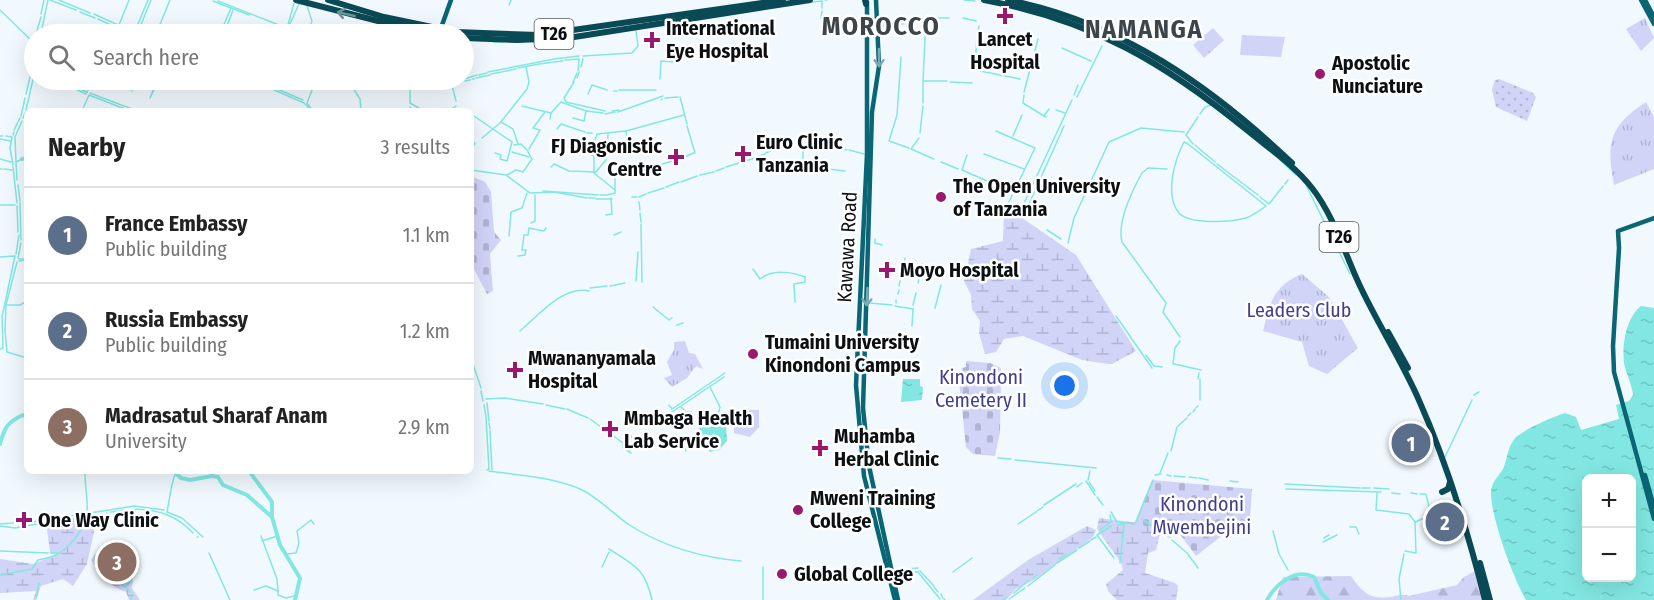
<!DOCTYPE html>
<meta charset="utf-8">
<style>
:root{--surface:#fff;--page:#f6f6f6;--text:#222;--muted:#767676;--line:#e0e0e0;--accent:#7c3aed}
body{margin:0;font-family:"Fira Sans Condensed",sans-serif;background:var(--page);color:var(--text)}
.controls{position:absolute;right:18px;bottom:18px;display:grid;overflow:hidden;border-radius:9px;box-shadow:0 6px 24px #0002}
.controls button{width:54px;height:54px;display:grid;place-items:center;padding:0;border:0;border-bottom:2px solid var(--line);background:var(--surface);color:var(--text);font:30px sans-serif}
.you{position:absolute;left:1065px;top:386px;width:21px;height:21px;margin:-15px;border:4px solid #fff;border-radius:50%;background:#1a73e8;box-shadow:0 0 0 9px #1a73e833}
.badge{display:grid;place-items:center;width:39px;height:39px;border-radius:50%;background:var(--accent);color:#fff;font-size:20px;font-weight:700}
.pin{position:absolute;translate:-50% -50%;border:3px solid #fff;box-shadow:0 2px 6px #0006}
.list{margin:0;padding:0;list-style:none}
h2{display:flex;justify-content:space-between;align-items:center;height:78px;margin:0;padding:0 24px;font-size:26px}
h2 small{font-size:20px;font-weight:400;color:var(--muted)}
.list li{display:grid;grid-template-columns:39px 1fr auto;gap:18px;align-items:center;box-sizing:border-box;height:96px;padding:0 24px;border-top:2px solid var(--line)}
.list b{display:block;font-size:22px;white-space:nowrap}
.list p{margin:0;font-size:20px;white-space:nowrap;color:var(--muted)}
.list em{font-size:20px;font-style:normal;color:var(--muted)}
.icon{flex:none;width:33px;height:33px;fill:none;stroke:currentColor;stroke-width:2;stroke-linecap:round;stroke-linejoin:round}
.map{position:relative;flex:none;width:1654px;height:600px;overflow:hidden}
.search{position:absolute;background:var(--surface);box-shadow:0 6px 24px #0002;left:24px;top:24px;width:450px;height:66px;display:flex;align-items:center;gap:15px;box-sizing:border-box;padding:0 21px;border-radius:33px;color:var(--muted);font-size:22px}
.panel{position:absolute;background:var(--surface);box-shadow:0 6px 24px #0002;left:24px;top:108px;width:450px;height:366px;border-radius:9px}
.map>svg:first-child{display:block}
.grass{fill:url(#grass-dots)}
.forest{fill:url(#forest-firs)}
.wetland{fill:url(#wetland-marsh)}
.cemetery{fill:url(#cemetery-stones)}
.park{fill:url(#park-tufts)}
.pitch{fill:#d0d4f7}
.water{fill:url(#water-ripples);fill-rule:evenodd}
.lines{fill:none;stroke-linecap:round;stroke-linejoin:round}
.stream{stroke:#82e7e2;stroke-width:1.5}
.river{stroke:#82e7e2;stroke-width:4}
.major{stroke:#0a6575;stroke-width:4.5}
.highway{stroke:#0a4a56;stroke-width:6}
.oneway{stroke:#6c929a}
.oneway2{stroke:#78aab3}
.poi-dot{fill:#9a186d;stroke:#fff;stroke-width:2}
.labels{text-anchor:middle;stroke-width:5;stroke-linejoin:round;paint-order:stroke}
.shield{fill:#fff;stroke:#555859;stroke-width:1.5}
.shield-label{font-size:18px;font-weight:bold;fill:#0c1012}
.poi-label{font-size:20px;font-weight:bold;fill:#0c1012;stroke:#fff;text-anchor:start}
.street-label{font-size:20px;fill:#0c1012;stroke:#fff}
.park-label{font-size:20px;fill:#413f8d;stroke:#fff}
.district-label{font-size:26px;font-weight:bold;letter-spacing:1.5px;fill:#3d454b;stroke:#fff}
</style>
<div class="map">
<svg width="1654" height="600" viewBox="0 0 1654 600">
<defs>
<pattern id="grass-dots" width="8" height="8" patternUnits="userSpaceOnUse" patternTransform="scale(1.5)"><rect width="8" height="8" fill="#d0d4f7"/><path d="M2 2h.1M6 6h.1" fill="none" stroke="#b1b5d3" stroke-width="1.8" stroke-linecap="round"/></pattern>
<pattern id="forest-firs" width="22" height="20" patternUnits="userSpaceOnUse" patternTransform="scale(1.5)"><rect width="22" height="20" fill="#d0d4f7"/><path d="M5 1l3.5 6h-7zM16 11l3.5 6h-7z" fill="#b1b5d3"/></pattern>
<pattern id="wetland-marsh" width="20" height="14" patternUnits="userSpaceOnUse" patternTransform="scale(1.5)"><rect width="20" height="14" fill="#d0d4f7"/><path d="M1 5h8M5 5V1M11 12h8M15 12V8" fill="none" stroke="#b1b5d3"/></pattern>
<pattern id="cemetery-stones" width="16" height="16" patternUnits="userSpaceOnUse" patternTransform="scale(1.5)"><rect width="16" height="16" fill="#d0d4f7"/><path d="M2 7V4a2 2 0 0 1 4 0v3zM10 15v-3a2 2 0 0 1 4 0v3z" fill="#b1b5d3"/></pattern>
<pattern id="park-tufts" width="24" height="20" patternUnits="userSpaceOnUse" patternTransform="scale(1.5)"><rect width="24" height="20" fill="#d0d4f7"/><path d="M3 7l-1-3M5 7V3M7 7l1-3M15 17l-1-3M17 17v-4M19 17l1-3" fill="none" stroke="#b1b5d3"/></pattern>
<pattern id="water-ripples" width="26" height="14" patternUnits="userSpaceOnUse" patternTransform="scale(1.5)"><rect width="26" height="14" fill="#82e7e2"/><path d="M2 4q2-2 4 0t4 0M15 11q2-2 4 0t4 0" fill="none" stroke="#6fc5c1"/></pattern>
</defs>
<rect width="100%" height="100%" fill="#f1f9fe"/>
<polygon class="grass" points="1499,79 1533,93 1536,97 1527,121 1496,107 1492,90 1495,80"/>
<path class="forest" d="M1475 571 1483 600H1276L1283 577 1351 576C1362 592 1370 600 1390 597 1397 596 1401 593 1409 596L1457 585 1464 577Z"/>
<g class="wetland">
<polygon points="1004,211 1022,218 1076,255 1136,351 1112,364 1108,364 1082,360 1023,336 1004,339 996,352 985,354 979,333 980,321 972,309 971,295 964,281 971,249 1003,241"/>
<polygon points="98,514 87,564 73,586 63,579 41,586 36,600 33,600 36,591 0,593 0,559 33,564 56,555 50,552 46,522"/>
<polygon points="1099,518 1162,526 1156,550 1148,553 1145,573 1175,583 1178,586 1176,600 1117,600 1108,591 1106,584 1123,570 1121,563 1097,529"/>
<polygon points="1087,526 1096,530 1093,537 1036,579 1016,589 1006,600 973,600 1028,560"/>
<path d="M95 554 116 575H127L133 579 132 588 140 600H129L126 592C110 587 100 574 91 560Z"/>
</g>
<g class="cemetery">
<polygon points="471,176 485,182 491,192 494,232 501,240 490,254 493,291 487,294 474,269 471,270"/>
<polygon points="966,361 990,363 1001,368 1000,432 995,456 973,454 966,447 959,381 961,381 962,368 966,367"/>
<polygon points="1152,480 1252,489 1249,534 1224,534 1196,556 1179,533 1171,536 1135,522"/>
</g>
<g class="park">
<polygon points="1645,18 1654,38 1641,51 1626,29"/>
<polygon points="1213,28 1224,40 1204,58 1193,45"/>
<path d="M1646 102 1654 117V169L1614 185C1606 143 1609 126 1646 102Z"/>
<path d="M1302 274 1329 297 1358 348 1327 374 1309 366 1302 342 1263 331C1270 303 1273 286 1302 274Z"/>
<polygon points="685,341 689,353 695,354 703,369 696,366 687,378 672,387 664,378 672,375 667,362 674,350 674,342"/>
<polygon points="733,409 759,410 759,427 750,437 734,433"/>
</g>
<polygon class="pitch" points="1242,35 1285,37 1281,57 1240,55"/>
<g class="water">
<path d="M1641 306 1654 308V600H1526C1513 578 1490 515 1491 491 1492 481 1500 475 1504 467 1507 458 1508 448 1513 441 1517 432 1555 416 1565 413L1576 417 1581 430 1619 419 1616 405 1629 401 1633 395C1632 384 1626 374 1624 363 1622 344 1626 318 1641 306ZM1586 478H1632V578H1586Z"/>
<polygon points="903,379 920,379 920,386 923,387 922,400 901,402"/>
<polygon points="718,415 726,424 727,441 719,450 709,452 710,447 707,444 709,442 701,437 698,424 709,425"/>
</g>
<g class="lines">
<g class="stream">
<polyline points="50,0 76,10"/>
<polyline points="59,0 90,13"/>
<polyline points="129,0 119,25 135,31 148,0"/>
<polyline points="825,0 827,0"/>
<polyline points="964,0 975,1"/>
<polyline points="213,1 249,15"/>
<polyline points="218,1 284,27 288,25 294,3"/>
<polyline points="812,2 822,1 822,8"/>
<polyline points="509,5 511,0"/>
<polyline points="0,10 33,42"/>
<polyline points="80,12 95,18"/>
<polyline points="41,14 44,0"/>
<polyline points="94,14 118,25"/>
<polyline points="821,18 822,11"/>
<polyline points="929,18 949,18"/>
<polyline points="963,18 976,21"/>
<polyline points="98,19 113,26 111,34"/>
<polyline points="926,19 923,81 947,81"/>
<polyline points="902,24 922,20"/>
<polyline points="878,26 898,24"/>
<polyline points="288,28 299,4"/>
<polyline points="226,30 236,34"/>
<polyline points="295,31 301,34"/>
<polyline points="978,31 979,26"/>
<polyline points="114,32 118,29 132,33"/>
<polyline points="138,32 151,0"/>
<polyline points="41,33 48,0"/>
<polyline points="141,33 144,34"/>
<polyline points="36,34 41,17"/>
<polyline points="136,34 137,34"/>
<polyline points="156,34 170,0"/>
<polyline points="220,34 231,8"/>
<polyline points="224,34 233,10"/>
<polyline points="270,34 273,26 290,32"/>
<polyline points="293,34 297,34"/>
<polyline points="307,34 312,21 307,6"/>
<polyline points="409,34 414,32 424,34"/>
<polyline points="977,35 975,70 1020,79"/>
<polyline points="493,42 503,42"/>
<polyline points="1062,48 1091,61"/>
<polyline points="32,56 33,40"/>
<polyline points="583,56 632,53 638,46 636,31"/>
<polyline points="901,57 897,115 889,141 909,148"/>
<polyline points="565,60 579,59 578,71"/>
<polyline points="554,62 563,61"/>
<polyline points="540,64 553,62"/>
<polyline points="581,67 583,59"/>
<polyline points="31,68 31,59"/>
<polyline points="518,68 539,64"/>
<polyline points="34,71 34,72"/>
<polyline points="488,72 554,59 579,56"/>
<polyline points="491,74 516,69"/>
<polyline points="479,75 487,73"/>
<polyline points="476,78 490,75"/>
<polyline points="577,78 579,72"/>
<polyline points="464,79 477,75"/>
<polyline points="472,79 474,79"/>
<polyline points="660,79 661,61 675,62"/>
<polyline points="54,80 61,82"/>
<polyline points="157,80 150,98 159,80"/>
<polyline points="246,80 256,84"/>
<polyline points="256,80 303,100"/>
<polyline points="340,80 351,86"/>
<polyline points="407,80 407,87"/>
<polyline points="54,81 68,86"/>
<polyline points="465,81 470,80"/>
<polyline points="63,82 87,92"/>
<polyline points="94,82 95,80"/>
<polyline points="573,82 577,73"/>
<polyline points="574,82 564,98 566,102 605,111"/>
<polyline points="950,82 972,83"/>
<polyline points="456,84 463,80"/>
<polyline points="452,85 456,101"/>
<polyline points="261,86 267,87"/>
<polyline points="71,87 86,94 93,80"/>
<polyline points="353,88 360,99 361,111"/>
<polyline points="272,89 304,103 312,111"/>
<polyline points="410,89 410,103 424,111"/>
<polyline points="130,90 134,80"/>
<polyline points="619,90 656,90"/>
<polyline points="132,91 136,80"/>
<polyline points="614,91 617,91"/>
<polyline points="1024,92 1038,39"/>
<polyline points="90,93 137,111"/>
<polyline points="26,94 30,77"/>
<polyline points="588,94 592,85 607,90"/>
<polyline points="1024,95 1023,103 1044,116"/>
<polyline points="1074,95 1078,85"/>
<polyline points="680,97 687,124"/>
<polyline points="1077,97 1102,46"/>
<polyline points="665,98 678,97"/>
<polyline points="661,100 662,99"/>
<polyline points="923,103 923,82"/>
<polyline points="522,106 551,113 550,119"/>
<polyline points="410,107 410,111"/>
<polyline points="26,110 34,75"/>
<polyline points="456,110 468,111"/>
<polyline points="1056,110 1065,113"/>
<polyline points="82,111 89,95 130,111"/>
<polyline points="313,111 307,103 316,80"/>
<polyline points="432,111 442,111"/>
<polyline points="449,111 456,106"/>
<polyline points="612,111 619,110"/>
<polyline points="618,112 663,96"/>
<polyline points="551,113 561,102 586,111"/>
<polyline points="471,114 512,142 507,161 500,159 501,155 495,153"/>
<polyline points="605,114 615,112"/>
<polyline points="1200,114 1205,107 1211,105"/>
<polyline points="21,116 25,98"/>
<polyline points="1046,117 1044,116 1049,109"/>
<polyline points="23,118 25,113"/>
<polyline points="573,118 584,121 586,111 603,113"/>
<polyline points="501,122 513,129 518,144"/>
<polyline points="687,126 695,153"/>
<polyline points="557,129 561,124 585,132"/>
<polyline points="14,130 20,118"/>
<polyline points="996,131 1035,148 1007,206"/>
<polyline points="587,133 589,133"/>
<polyline points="590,133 592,133"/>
<polyline points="920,133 923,106"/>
<polyline points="13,135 14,132"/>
<polyline points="0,136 3,136"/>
<polyline points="6,136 12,137 10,148 13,165"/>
<polyline points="1013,136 1022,115"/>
<polyline points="471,138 475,144 472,147"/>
<polyline points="482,138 500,123 527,89 529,82 526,67"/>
<polyline points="627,138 626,131 684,115"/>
<polyline points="919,138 911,149 934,159"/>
<polyline points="0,139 11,141"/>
<path d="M1184 142 1188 144 1266 206C1260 210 1254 215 1246 218 1231 222 1190 225 1179 213 1164 195 1175 159 1184 142Z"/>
<polyline points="1193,144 1186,135 1198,117"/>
<polyline points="514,145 521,144 528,151"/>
<polyline points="1195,145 1215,162"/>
<polyline points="803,146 803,165 810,167"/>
<polyline points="826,146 837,148"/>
<polyline points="569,147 591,152 597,134 626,131"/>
<polyline points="777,148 780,147"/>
<polyline points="838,148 847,150"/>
<polyline points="529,149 540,130 533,128 545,112"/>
<polyline points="849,150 864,154"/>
<polyline points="512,152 529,157"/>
<polyline points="584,152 594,156 594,173 615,190"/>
<polyline points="766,153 772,150"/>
<polyline points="984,154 1024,169"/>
<polyline points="967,155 962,170 1010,191"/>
<polyline points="684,157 694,153"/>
<polyline points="757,157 765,154"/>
<polyline points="0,159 11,162"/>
<polyline points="22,159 16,162 15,137 22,121"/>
<polyline points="679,159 682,158"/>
<polyline points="1280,160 1296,175"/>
<polyline points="941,162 958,169"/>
<polyline points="16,163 17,180"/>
<polyline points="1217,164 1258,195"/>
<polyline points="13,167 17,203"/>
<polyline points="551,167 554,164 569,171 596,172 606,160 608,134"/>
<polyline points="726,167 755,158"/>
<polyline points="812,167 845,171"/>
<polyline points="0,169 2,169"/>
<polyline points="4,169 12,170"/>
<path d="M1167 169 1148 168 1142 173C1132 191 1117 222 1122 242L1166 303 1163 312 1180 337"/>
<polyline points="471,170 506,175 530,193 554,192 587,198"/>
<polyline points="641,171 675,160"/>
<polyline points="716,171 724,168"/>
<polyline points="632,173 639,171"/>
<polyline points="507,175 516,170 523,172 532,159 528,152"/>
<polyline points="616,175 630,174"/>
<polyline points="700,175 714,172"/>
<polyline points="681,182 697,176"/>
<polyline points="1285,184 1288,180"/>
<polyline points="18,185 20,201"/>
<polyline points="666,187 679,182"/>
<polyline points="1307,187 1350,274"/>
<polyline points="543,191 598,195"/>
<polyline points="648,193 664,188"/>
<polyline points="600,195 606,195"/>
<polyline points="607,195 615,193 615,177"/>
<polyline points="632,197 637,197"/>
<polyline points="639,197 646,194"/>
<polyline points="1260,197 1269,204 1283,186"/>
<polyline points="589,198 595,198"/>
<polyline points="596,199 612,199"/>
<polyline points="639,202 640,210"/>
<polyline points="20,203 21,240"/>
<polyline points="0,205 15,205"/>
<polyline points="17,206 18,232"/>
<polyline points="1020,212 1072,100"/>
<polyline points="640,213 641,222"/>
<polyline points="606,215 612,214 611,198"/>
<polyline points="1024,215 1064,126"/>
<polyline points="531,223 535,221 535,195"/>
<polyline points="641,224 642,282"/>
<polyline points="1047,230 1061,239"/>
<polyline points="614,235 621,232"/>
<polyline points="509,236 511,212 522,208 527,193"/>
<polyline points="875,239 875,243 882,245"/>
<polyline points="1068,243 1074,218 1109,142 1141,128 1184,132"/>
<polyline points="16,254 19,235"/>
<polyline points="518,256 525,255 526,250 522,250 524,235 528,235 529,228 544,231 546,228"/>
<polyline points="0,257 15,256 2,317 3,348 0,349"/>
<polyline points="18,258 21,243"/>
<polyline points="19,259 27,259"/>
<polyline points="19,261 27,260"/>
<polyline points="17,262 6,305 20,305 27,301"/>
<polyline points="904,264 905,258"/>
<path d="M753 269 760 279C772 269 793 272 805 277V282L794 284 795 302"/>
<polyline points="901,278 903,265"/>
<polyline points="636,281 638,252"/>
<polyline points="918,283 922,264"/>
<polyline points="610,286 625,283"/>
<polyline points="899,286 900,281"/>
<polyline points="590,288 607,286"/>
<polyline points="898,294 899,290"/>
<polyline points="869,303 892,305"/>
<polyline points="896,303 896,300"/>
<polyline points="6,305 5,331 7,352 27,358"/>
<polyline points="913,305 916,293"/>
<polyline points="895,306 913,309"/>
<polyline points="653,307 669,320 672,318"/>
<polyline points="935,308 941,285"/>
<polyline points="1116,316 1152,368"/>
<polyline points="677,325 683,323"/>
<polyline points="912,326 913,309"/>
<path d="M520 331C538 316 563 285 589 291"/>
<polyline points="1146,355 1154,366 1162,367"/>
<polyline points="471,358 481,388"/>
<polyline points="1173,364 1175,348 1180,341"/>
<polyline points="1174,364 1201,370"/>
<polyline points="1198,379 1199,373"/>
<polyline points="710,387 720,407 718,415"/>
<polyline points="481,391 483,401"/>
<polyline points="1474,395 1479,392"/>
<polyline points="486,399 505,398 543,404"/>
<polyline points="1200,400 1200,379"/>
<polyline points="487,403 489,421"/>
<polyline points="484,405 486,417"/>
<polyline points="546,405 565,409"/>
<polyline points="669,405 672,409 675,407 725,373"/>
<polyline points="681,407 686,412 691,412"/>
<polyline points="1196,408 1198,406"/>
<polyline points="567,409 588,418"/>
<polyline points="1193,412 1195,409"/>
<polyline points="669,414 724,377"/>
<polyline points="1188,416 1191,413"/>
<polyline points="486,418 489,469 487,470"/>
<polyline points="590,419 623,443"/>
<polyline points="489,423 490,429"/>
<polyline points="1178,426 1187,418"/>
<polyline points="490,431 492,470"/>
<polyline points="629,435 640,443"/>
<polyline points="623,444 623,448 631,453"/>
<polyline points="682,444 686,451"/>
<polyline points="628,451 636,448 640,443 650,450"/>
<polyline points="1171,451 1177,427"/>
<polyline points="1445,457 1472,400"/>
<polyline points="998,458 1011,459"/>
<polyline points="1015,460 1096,468"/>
<path d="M489 471C518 475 552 477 580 489 598 497 612 513 628 524 661 546 703 558 741 561"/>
<polyline points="1160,473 1168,453"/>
<polyline points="1155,475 1161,474"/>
<polyline points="1167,475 1171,476"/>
<polyline points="1174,476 1185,477"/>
<polyline points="1189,477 1197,478"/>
<polyline points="1199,478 1208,480"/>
<polyline points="1088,480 1090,471"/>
<polyline points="1086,481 1095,495"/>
<polyline points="1230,481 1238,482"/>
<polyline points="1089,482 1095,491"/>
<polyline points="1285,484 1360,488"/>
<polyline points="1077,487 1082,483"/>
<polyline points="1362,488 1370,488"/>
<polyline points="1374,488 1389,489"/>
<polyline points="171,489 174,477 177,474"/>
<polyline points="1286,489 1381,492"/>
<polyline points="171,490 167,512 182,518 203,537"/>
<polyline points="1377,493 1376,510 1409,514 1415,522"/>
<polyline points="1392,493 1400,494"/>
<polyline points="1411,493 1417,494"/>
<polyline points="1097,497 1103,505"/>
<polyline points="1044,505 1076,484"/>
<polyline points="1037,511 1043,507"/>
<path d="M111 512C140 506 171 509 193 533"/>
<polyline points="1111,512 1117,522 1135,524 1153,480"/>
<polyline points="106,514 107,513"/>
<polyline points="88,516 102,514"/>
<polyline points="46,520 134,506 164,510"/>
<polyline points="1143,520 1170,537"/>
<polyline points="47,522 55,522"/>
<polyline points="57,522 86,518"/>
<polyline points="0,524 42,521"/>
<polyline points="1018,524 1036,512"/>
<polyline points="1118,525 1124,524 1120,563"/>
<polyline points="0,526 7,527"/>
<polyline points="1111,526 1097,535 1114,558"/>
<polyline points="8,527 15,528 42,523"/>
<polyline points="1350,527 1356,527 1359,534"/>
<polyline points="1100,530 1111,522 1110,515"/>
<polyline points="1273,531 1279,554 1288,570"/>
<polyline points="261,536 277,579 278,591"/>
<polyline points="197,537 198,537"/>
<polyline points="1324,538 1329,535"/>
<polyline points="1091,540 1096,537"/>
<polyline points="1172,540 1187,553 1198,568"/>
<polyline points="262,541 277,536"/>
<polyline points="1323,542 1337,535"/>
<polyline points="1079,548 1090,541"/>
<path d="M609 549C634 565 645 568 652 600"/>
<polyline points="0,551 48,553"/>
<polyline points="1405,551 1416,553 1415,522 1431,515 1426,494 1420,494"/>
<polyline points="50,553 61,553"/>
<polyline points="209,553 230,600"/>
<polyline points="287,554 296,553 299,543 297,531 311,520 314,524"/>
<polyline points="95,558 104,570"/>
<polyline points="1059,559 1066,554"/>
<polyline points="1057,563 1077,550"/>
<polyline points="602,567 609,552"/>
<polyline points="896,570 918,568"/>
<polyline points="104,571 111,578 113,576"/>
<polyline points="920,571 934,586"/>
<polyline points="909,572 918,572 940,599"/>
<polyline points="953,572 972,558"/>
<polyline points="897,573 908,572"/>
<path d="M0 575 32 569 38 560C54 557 61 554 71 543 96 515 85 505 85 471"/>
<polyline points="113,577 131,592"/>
<polyline points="1033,578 1037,575"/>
<polyline points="1028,586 1055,565"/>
<polyline points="125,587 130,582"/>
<polyline points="934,587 938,592"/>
<polyline points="254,590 266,586 278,591 278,595 286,598 294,596"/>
<polyline points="1014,593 1029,580"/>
<polyline points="941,594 943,598"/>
<polyline points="36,598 39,583"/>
<polyline points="944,599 945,600"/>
<polyline points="1009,599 1025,588"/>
<polyline points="131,600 132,595"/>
<polyline points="763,600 763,567"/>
<polyline points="1003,600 1007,597"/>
<polyline points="1401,600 1399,579 1404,554"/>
</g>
<g class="river">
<polyline points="22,159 27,158"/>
<path d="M0 444C4 429 7 422 23 415L27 417"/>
<polyline points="146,471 155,471"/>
<polyline points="173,471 181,478 190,480 212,476 218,477 223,485 247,495 272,517 280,545 300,578 295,600"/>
<polyline points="249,471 272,502 272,516"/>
<path d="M1267 600C1276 584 1295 568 1314 577L1321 593 1328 600"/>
</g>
<g class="major">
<polyline points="876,0 879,66 872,112 863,408 869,466 898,600"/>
<polyline points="1641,0 1654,24"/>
<polyline points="1645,0 1654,17"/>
<polyline points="867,2 867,154 856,385 864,476 895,600"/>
<polyline points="441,28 451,0"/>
<polyline points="1654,218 1618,231 1619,248 1613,346 1614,372 1654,519"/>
<polyline points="1645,475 1654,507"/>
</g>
<g class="highway">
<polyline points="296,0 386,23 444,34"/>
<polyline points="328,0 384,17 456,32 538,35 783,0"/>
<polyline points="865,0 866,4"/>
<path d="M984 0C1092 20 1165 63 1248 131 1270 149 1295 166 1312 188 1334 216 1345 254 1360 286 1378 324 1401 360 1418 398 1447 463 1468 532 1485 600"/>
<path d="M1008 0C1120 22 1211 86 1292 163"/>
<polyline points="464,38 517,40 568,38 810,0"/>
<polyline points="1388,332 1408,368"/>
<polyline points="1442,492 1448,489 1450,482"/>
<polyline points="1480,563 1490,600"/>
</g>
</g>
<defs><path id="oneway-shaft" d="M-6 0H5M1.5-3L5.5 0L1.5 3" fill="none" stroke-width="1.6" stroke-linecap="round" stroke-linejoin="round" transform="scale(1.5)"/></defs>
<use class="oneway" href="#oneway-shaft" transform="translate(346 14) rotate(-167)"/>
<g class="oneway2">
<use href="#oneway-shaft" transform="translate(879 58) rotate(89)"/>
<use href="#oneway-shaft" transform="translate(867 297) rotate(93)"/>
</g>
<g class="poi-dot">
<path d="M1002 7h6v6h6v6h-6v6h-6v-6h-6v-6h6z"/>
<path d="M649 31h6v6h6v6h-6v6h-6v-6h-6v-6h6z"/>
<circle cx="1320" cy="74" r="6"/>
<path d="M740 145h6v6h6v6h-6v6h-6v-6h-6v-6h6z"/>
<path d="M673 148h6v6h6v6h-6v6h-6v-6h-6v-6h6z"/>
<circle cx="941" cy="197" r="6"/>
<path d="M884 261h6v6h6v6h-6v6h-6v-6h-6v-6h6z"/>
<circle cx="753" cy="354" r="6"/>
<path d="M512 361h6v6h6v6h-6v6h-6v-6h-6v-6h6z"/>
<path d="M607 420h6v6h6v6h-6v6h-6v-6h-6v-6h6z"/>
<path d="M817 439h6v6h6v6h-6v6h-6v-6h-6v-6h6z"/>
<circle cx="798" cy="510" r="6"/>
<path d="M21 511h6v6h6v6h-6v6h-6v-6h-6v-6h6z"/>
<circle cx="782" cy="574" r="6"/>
</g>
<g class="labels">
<g class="shield">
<rect x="534.5" y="19" width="39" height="30" rx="4.5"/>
<rect x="1319.5" y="222" width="39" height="30" rx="4.5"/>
</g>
<g class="shield-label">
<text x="554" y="40">T26</text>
<text x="1339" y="243">T26</text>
</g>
<g class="poi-label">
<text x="666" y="35">International<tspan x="666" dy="23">Eye Hospital</tspan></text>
<text x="1005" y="46" text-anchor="middle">Lancet<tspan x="1005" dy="23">Hospital</tspan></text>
<text x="1332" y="70">Apostolic<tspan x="1332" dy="23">Nunciature</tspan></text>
<text x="756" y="149">Euro Clinic<tspan x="756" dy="23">Tanzania</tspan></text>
<text x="662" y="153" text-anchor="end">FJ Diagonistic<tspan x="662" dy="23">Centre</tspan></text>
<text x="953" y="193">The Open University<tspan x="953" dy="23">of Tanzania</tspan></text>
<text x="900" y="277">Moyo Hospital</text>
<text x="765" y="349">Tumaini University<tspan x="765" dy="23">Kinondoni Campus</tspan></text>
<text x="528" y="365">Mwananyamala<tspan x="528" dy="23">Hospital</tspan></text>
<text x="624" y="425">Mmbaga Health<tspan x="624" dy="23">Lab Service</tspan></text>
<text x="834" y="443">Muhamba<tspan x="834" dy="23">Herbal Clinic</tspan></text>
<text x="810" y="505">Mweni Training<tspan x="810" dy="23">College</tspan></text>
<text x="38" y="527">One Way Clinic</text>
<text x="794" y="581">Global College</text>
</g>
<g class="street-label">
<text transform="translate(847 247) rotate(-87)" y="7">Kawawa Road</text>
</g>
<g class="park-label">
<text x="1299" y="317">Leaders Club</text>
<text x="981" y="384">Kinondoni<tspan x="981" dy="23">Cemetery II</tspan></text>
<text x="1202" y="511">Kinondoni<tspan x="1202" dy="23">Mwembejini</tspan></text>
</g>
<g class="district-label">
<text x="881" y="35">MOROCCO</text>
<text x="1144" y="38">NAMANGA</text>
</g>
</g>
</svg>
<div class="controls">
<button>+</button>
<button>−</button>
</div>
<div class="you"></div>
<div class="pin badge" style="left:1411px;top:443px;background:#5c6f8a">1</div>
<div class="pin badge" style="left:1445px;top:522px;background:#5c6f8a">2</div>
<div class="pin badge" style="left:117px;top:562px;background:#8d6e63">3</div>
<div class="search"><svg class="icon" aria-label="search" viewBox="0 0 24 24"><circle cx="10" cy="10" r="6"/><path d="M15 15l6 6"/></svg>Search here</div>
<section class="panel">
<h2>Nearby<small>3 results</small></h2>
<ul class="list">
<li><span class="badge" style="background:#5c6f8a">1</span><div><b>France Embassy</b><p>Public building</p></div><em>1.1 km</em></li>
<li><span class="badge" style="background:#5c6f8a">2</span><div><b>Russia Embassy</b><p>Public building</p></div><em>1.2 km</em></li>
<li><span class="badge" style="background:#8d6e63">3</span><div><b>Madrasatul Sharaf Anam</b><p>University</p></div><em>2.9 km</em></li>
</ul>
</section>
</div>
